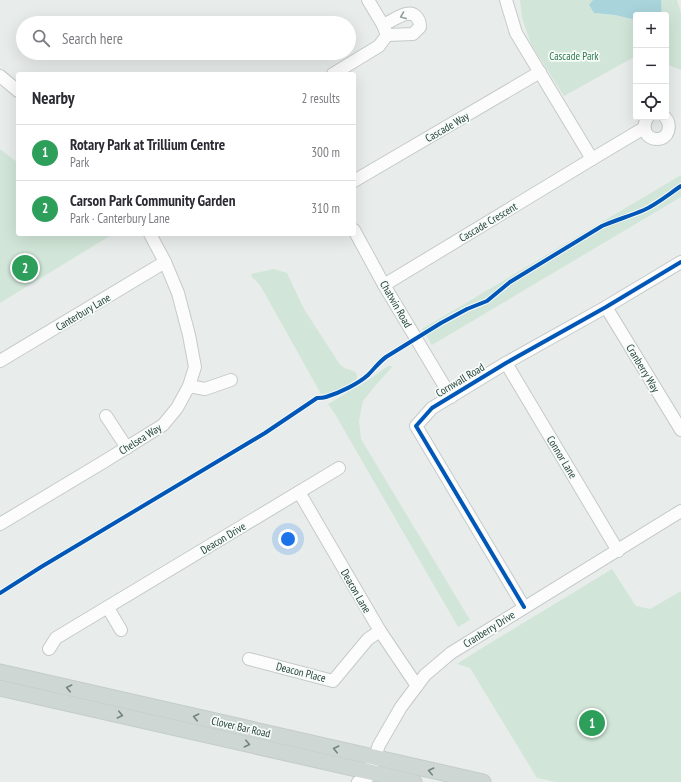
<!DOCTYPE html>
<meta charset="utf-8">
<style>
:root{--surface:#fff;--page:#f7f7f7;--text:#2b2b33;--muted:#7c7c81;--line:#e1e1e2;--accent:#2563eb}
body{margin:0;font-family:"PT Sans Narrow",sans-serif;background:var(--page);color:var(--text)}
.controls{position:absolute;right:12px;top:12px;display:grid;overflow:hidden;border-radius:4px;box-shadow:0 4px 16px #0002}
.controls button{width:36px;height:36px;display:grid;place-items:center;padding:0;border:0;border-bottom:1px solid var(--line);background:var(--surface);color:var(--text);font:20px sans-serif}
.you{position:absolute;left:288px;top:539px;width:14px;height:14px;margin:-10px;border:3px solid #fff;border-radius:50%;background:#1a73e8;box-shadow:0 0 0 6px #1a73e833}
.badge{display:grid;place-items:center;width:26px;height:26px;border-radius:50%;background:var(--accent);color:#fff;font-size:13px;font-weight:700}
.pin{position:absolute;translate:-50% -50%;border:2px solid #fff;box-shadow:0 1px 4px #0006}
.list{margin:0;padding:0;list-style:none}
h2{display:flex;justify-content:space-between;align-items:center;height:52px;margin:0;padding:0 16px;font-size:17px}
h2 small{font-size:13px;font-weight:400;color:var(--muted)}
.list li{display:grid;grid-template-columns:26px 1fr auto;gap:12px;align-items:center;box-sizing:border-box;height:56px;padding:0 16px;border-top:1px solid var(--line)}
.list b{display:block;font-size:15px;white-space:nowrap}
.list p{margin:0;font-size:13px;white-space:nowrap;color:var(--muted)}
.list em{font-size:13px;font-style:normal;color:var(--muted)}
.icon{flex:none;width:22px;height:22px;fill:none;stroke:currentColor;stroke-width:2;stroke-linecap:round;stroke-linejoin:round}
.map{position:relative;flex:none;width:681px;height:782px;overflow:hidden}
.search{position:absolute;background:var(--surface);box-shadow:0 4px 16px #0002;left:16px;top:16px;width:340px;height:44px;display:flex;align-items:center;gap:10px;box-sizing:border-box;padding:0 14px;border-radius:22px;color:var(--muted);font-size:15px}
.panel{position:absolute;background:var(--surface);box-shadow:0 4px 16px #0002;left:16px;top:72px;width:340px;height:164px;border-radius:4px}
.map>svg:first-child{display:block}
.green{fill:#d1e6d8}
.water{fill:#a9d4db}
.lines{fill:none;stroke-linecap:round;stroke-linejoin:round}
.minor-casing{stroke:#c5cac8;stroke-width:14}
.major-casing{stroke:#c3ccc9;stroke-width:17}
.minor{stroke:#fcfcfc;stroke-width:12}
.major{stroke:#cfd7d5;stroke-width:15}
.cycleway-casing{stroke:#f7fbf9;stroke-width:6}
.cycleway{stroke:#0057b8;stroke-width:4}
.oneway{stroke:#909f9b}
.oneway2{stroke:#718580}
.labels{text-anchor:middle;stroke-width:3.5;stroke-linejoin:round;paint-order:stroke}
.park-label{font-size:11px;fill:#2d7a4b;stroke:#f7fbf9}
.street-label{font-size:11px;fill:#24423a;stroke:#f7fbf9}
</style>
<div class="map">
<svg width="681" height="782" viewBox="0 0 681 782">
<rect width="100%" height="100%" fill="#e8edeb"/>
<g class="green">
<polygon points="520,0 593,0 589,6 594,13 615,15 636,20 636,56 564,96 531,44 522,18"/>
<polygon points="661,0 677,0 681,13 681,70 666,64 666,15 662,15"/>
<polygon points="0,149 18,163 18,234 113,234 0,303"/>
<polygon points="681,175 681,197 432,345 422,329"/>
<path d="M274 269 287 273 304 309 339 363C341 365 344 368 347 369 354 371 358 371 357 379 346 386 335 394 321 394L260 285 252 277 251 274Z"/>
<polygon points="388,366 393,366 375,386 363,401 359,421 361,439 470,620 458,627 335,414 328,404 370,379"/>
<polygon points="612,569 636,606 650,609 681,591 681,782 556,782 537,778 470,668 457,664 477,651"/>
</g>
<polygon class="water" points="593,0 661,0 662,15 636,15 636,20 615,15 594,13 589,5"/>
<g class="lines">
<defs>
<g id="minor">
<path d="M383 25C390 22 400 15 406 14 415 12 420 19 420 27L413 34 387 35"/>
<polyline points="333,74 379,46 387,35 383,25 368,0"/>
<polyline points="0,76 18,91"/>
<path d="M648 117C642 125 644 139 657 139 669 139 672 125 665 117"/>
<polyline points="592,159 644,128"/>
<polyline points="354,181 540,72"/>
<polyline points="354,230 384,285 451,397"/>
<polyline points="384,285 592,159 516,33 506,0"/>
<polyline points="606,307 681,430"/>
<polyline points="0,361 165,262"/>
<polyline points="506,363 618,551"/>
<polyline points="189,386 205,389 231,380"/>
<polyline points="106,416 127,448"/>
<polyline points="299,492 380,631 417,686"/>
<polyline points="0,524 105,461 163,425 177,408 189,386 195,367 189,335 178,293 165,262 150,234"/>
<polyline points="524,607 416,426 432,408 506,363 606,307 681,262"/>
<polyline points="108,608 121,630"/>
<polyline points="49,649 56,638 339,468"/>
<polyline points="249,659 333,681 368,639 380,631"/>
<polyline points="372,765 379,745 401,707 425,675 451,653 681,511"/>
<polyline points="358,782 368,777"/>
</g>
<g id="major">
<polyline points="0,672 483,782"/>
<polyline points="0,688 414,782"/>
</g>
</defs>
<use href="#minor" class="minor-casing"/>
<use href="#major" class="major-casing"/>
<use href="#minor" class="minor"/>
<use href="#major" class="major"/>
<defs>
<g id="cycleway">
<path d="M0 593 41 567 265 433 317 398C320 398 323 398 326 397 339 393 358 384 368 375 374 369 379 362 386 357L441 323 467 309 487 301 510 282 602 226C616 220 630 216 644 210 657 204 669 194 681 186"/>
<polyline points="524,607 416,426 432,408 506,363 606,307 681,262"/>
</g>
</defs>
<use href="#cycleway" class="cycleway-casing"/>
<use href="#cycleway" class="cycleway"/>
</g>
<defs><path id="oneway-chevron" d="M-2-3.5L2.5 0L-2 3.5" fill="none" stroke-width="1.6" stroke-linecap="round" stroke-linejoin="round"/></defs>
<use class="oneway" href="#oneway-chevron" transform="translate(403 16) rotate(159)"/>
<g class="oneway2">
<use href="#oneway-chevron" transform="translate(69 688) rotate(-167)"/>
<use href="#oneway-chevron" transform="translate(120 715) rotate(13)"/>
<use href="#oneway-chevron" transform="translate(196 717) rotate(-167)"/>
<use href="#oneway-chevron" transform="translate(247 744) rotate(13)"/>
<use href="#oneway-chevron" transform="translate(336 749) rotate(-167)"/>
<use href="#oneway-chevron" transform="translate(431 771) rotate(-168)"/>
</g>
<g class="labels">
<g class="park-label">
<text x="574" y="60">Cascade Park</text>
</g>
<g class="street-label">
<text transform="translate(447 127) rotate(-30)" y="4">Cascade Way</text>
<text transform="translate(488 222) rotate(-31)" y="4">Cascade Crescent</text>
<text transform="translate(396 304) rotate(60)" y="4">Chatwin Road</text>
<text transform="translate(83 312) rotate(-31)" y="4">Canterbury Lane</text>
<text transform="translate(643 368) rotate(59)" y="4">Cranberry Way</text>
<text transform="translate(460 380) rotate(-31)" y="4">Cornwall Road</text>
<text transform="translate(140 439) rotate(-32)" y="4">Chelsea Way</text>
<text transform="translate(562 457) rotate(59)" y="4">Connor Lane</text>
<text transform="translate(223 538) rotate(-31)" y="4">Deacon Drive</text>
<text transform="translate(356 591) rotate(60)" y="4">Deacon Lane</text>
<text transform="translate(489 629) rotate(-32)" y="4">Cranberry Drive</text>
<text transform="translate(301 672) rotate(14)" y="4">Deacon Place</text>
<text transform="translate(241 727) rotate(13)" y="4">Clover Bar Road</text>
</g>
</g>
</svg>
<div class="controls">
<button>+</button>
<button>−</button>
<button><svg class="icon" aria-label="locate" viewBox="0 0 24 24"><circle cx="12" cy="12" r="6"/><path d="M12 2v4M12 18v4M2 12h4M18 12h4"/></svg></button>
</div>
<div class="you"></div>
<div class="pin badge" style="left:592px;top:723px;background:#2e9e5b">1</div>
<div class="pin badge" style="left:25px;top:268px;background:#2e9e5b">2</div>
<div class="search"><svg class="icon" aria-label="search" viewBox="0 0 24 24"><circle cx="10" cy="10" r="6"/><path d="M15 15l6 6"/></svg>Search here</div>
<section class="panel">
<h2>Nearby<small>2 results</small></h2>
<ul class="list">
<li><span class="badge" style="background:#2e9e5b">1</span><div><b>Rotary Park at Trillium Centre</b><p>Park</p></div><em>300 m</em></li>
<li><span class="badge" style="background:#2e9e5b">2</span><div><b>Carson Park Community Garden</b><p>Park · Canterbury Lane</p></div><em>310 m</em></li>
</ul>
</section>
</div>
